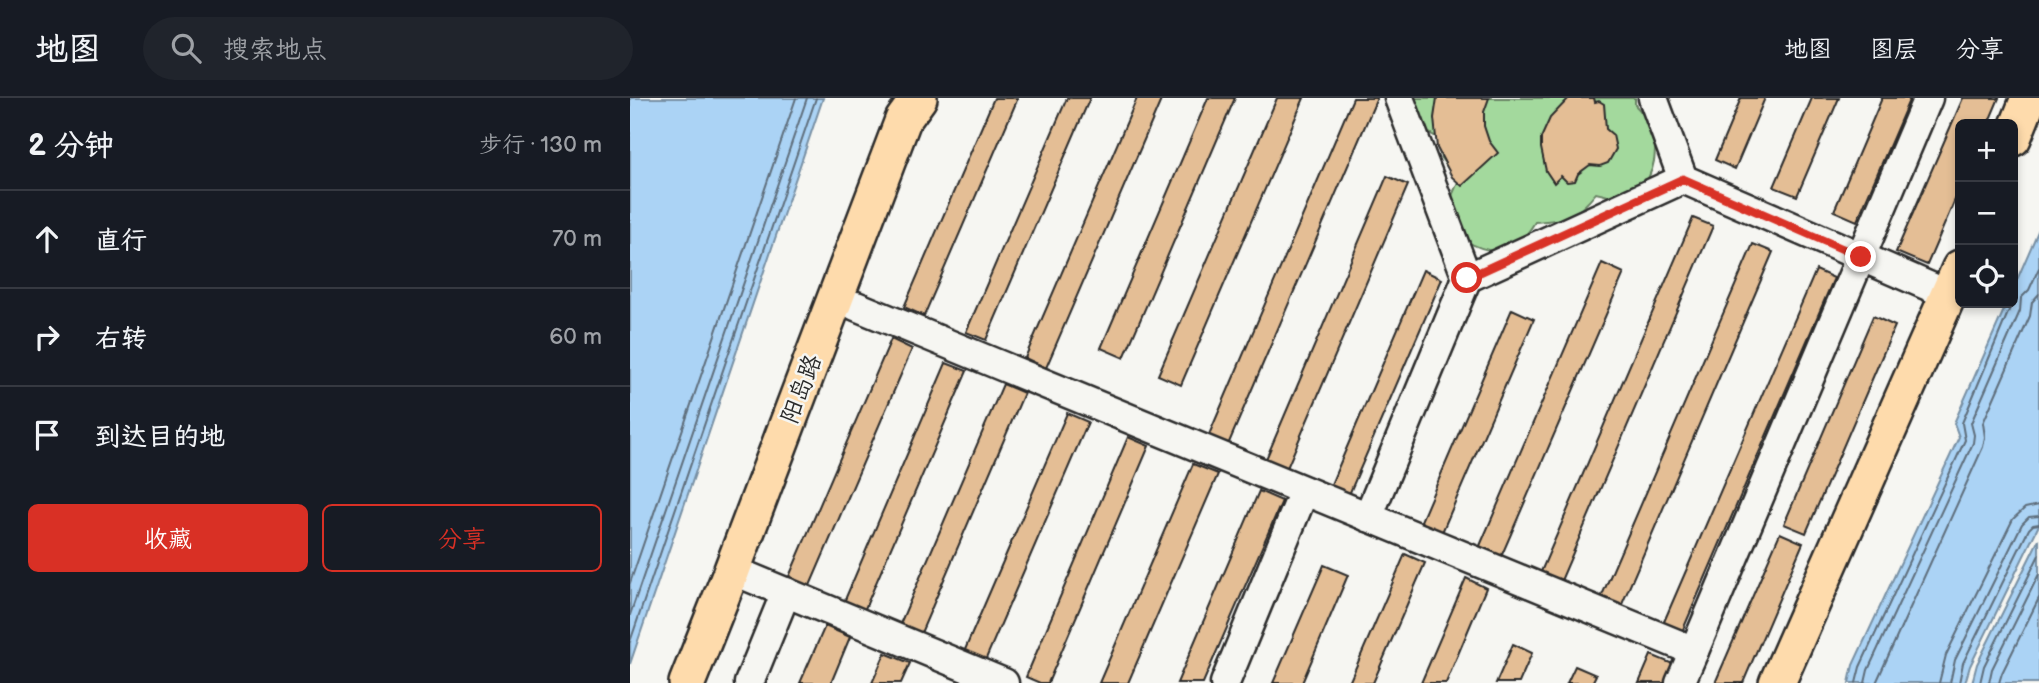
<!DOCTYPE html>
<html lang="zh">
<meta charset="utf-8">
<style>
:root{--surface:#171b24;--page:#20242c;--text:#f1f3f6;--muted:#9ea1a6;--line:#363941;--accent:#d93025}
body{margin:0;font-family:"Balsamiq Sans","LXGW WenKai TC",sans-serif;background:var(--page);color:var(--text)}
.controls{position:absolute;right:21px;top:21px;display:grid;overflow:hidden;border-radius:10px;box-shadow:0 4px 10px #0003}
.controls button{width:63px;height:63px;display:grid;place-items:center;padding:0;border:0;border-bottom:2px solid var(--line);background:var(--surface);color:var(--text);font:35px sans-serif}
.stop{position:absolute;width:21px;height:21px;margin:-16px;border:5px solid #d93025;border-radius:50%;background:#fff}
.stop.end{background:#d93025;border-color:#fff;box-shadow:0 2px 7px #0008}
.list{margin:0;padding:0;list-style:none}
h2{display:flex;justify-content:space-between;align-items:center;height:91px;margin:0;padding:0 28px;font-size:30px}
h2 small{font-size:23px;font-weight:400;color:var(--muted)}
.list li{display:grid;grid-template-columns:46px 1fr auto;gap:21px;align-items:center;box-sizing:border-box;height:98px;padding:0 28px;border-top:2px solid var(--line)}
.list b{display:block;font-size:26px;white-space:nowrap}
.list em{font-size:23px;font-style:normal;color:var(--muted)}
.actions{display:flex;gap:14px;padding:21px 28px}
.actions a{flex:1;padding:16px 0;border:2px solid var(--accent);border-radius:10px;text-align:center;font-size:24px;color:var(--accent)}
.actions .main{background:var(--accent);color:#fff}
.icon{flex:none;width:38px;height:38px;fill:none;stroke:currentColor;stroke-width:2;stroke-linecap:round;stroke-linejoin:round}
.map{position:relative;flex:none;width:1409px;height:585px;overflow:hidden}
header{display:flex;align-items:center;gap:42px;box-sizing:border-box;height:98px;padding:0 35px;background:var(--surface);border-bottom:2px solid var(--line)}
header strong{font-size:33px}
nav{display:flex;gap:38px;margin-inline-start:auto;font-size:24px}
.search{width:490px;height:63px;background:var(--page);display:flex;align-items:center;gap:18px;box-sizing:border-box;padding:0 24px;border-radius:38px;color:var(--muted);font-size:26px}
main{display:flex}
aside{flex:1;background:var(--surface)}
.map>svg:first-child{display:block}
.green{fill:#a3d99d;stroke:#678264;stroke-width:2}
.water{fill:#abd3f5;stroke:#7890a4;stroke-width:2}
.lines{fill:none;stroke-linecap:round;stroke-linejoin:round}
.shore{stroke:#5e6e7c;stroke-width:2}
.building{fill:#e4be95;stroke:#2b2b2b;stroke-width:2}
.minor-casing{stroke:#2b2b2b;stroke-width:33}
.major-casing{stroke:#2b2b2b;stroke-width:40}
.minor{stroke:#f6f6f2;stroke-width:28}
.major{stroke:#fedbac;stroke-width:35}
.route{stroke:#d93025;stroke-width:9}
.labels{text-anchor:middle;stroke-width:5;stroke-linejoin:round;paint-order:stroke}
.street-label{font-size:24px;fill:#2b2b2b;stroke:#f6f6f2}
</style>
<header>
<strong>地图</strong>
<div class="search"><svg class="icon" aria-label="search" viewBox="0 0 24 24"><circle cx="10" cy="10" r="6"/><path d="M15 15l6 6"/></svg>搜索地点</div>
<nav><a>地图</a><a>图层</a><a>分享</a></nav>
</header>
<main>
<aside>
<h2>2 分钟<small>步行 · 130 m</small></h2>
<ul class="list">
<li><svg class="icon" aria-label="ahead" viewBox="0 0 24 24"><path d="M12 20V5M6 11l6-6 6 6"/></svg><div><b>直行</b></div><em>70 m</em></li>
<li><svg class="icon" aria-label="right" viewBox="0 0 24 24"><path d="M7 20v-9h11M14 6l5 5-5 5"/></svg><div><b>右转</b></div><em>60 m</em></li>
<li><svg class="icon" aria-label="arrive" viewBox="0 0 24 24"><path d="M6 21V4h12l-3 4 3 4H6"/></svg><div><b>到达目的地</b></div></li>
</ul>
<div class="actions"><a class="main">收藏</a><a>分享</a></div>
</aside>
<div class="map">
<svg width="1409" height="585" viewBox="0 0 1409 585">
<rect width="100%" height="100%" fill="#f6f6f2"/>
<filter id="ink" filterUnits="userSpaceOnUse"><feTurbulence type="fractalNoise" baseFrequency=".0143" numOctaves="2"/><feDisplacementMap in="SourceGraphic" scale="14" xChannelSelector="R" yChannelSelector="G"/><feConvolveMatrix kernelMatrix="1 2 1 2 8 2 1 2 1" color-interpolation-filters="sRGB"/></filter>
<g filter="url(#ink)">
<path class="green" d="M781 0H1005V7C1027 29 1032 60 1014 87L983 99 966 95C946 120 935 122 905 124 887 154 867 161 836 143L821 100 828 84 811 60 806 39 796 33Z"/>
<g class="water">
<polygon points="0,0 193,0 0,566"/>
<polygon points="1409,131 1409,427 1340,568 1335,585 1219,585 1223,567 1329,339 1324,325 1377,205 1383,205 1383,191"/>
<polygon points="1409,441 1409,585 1342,585 1347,566"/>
</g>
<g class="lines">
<g class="shore">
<polyline points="0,485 166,0"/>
<polyline points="0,517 177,0"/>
<polyline points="0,544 186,0"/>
<polyline points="1226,585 1230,569 1335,342 1332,325 1382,205"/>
<polyline points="1235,585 1238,572 1343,345 1344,337 1341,325 1390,213 1391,200 1399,192 1409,170"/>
<polyline points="1246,585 1353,349 1355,339 1353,325 1400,218 1402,204 1409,196"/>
<polyline points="1309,585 1316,557 1383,421 1395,410 1409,407"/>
<polyline points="1320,585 1325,562 1392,426 1399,419 1409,418"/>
<polyline points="1329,585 1333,565 1399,431 1403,427 1409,426"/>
<polyline points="1350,585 1354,568 1409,457"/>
<polyline points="1359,585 1362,571 1409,476"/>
<polyline points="1369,585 1372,575 1409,500"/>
</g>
</g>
<g class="building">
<polygon points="364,0 388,0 294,218 274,209"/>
<polygon points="437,0 460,0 356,242 336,234"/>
<polygon points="507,0 532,0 416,270 395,260"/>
<polygon points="578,0 605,0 494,260 471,250"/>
<polygon points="647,0 674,0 551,287 528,277"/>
<polygon points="723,0 747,0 598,347 578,339"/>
<polygon points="807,0 859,0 854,14 854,28 859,43 868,55 832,88 822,79 807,50 804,20"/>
<polygon points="939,0 964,0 965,4 969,3 974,6 976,31 983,37 986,51 978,65 970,68 960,67 948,76 945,83 937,84 931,78 924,85 916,73 911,50 911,40 920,20"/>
<polygon points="1111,0 1135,0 1105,71 1085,62"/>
<polygon points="1182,0 1209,0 1167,98 1144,89"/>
<polygon points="1252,0 1280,0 1227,123 1204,113"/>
<polygon points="1333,0 1369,0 1358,26 1330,26 1330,90 1297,167 1266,154"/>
<polygon points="757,78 778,87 657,370 636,361"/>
<polygon points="1063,120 1083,128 930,485 910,476"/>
<polygon points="1123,146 1143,154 990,511 970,502"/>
<polygon points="972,165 994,175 871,459 849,450"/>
<polygon points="793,172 812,181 718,399 699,391"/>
<polygon points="1186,172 1204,180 1052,534 1033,526"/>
<polygon points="882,211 904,221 810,439 788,430"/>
<polygon points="1243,218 1265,228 1176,435 1154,426"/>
<polygon points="261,241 282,251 179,490 158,481"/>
<polygon points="316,265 337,273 234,513 214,504"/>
<polygon points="373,286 394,295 291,535 270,526"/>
<polygon points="437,315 458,324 355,563 334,554"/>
<polygon points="498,339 519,348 418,585 410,585 396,579"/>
<polygon points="563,366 588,376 498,585 469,585"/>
<polygon points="629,393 652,403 573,585 547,585"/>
<polygon points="1150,435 1173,445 1113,585 1085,585"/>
<polygon points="775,456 795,465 743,585 719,585"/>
<polygon points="694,467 718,477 672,585 643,585"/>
<polygon points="836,480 856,490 816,585 791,585"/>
<polygon points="195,528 220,539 201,585 170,585"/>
<polygon points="883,546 902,555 889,585 866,585"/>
<polygon points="255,555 280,565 271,585 242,585"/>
<polygon points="1021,557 1043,566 1035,585 1009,585"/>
<polygon points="945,568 966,577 962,585 937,585"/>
</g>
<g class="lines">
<defs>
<g id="minor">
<polyline points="769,0 837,180 1053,81"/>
<polyline points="1023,0 1053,81 1319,197"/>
<polyline points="226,208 1064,553 1298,0"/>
<polyline points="738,419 837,180"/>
<polyline points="102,472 374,585"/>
<polyline points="119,585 156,494"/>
<polyline points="595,585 674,393"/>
<polyline points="1050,585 1064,553"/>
</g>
<g id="major">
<polyline points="1383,40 1399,0"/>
<polyline points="57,585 102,472 273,22 289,0"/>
<polyline points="1147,585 1330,170"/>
</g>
</defs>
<use href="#minor" class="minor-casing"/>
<use href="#major" class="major-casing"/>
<use href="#minor" class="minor"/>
<use href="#major" class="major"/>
</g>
</g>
<g class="lines" filter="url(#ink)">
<polyline class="route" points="837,180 1053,81 1231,159"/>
</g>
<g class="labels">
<g class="street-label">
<text transform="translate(171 291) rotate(-69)" y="8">阳岛路</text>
</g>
</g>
</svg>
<div class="controls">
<button>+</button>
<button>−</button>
<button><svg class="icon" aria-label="locate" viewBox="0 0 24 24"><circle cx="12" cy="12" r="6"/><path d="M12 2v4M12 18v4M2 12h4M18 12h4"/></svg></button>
</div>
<div class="stop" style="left:837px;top:180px"></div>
<div class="stop end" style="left:1231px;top:159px"></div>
</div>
</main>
